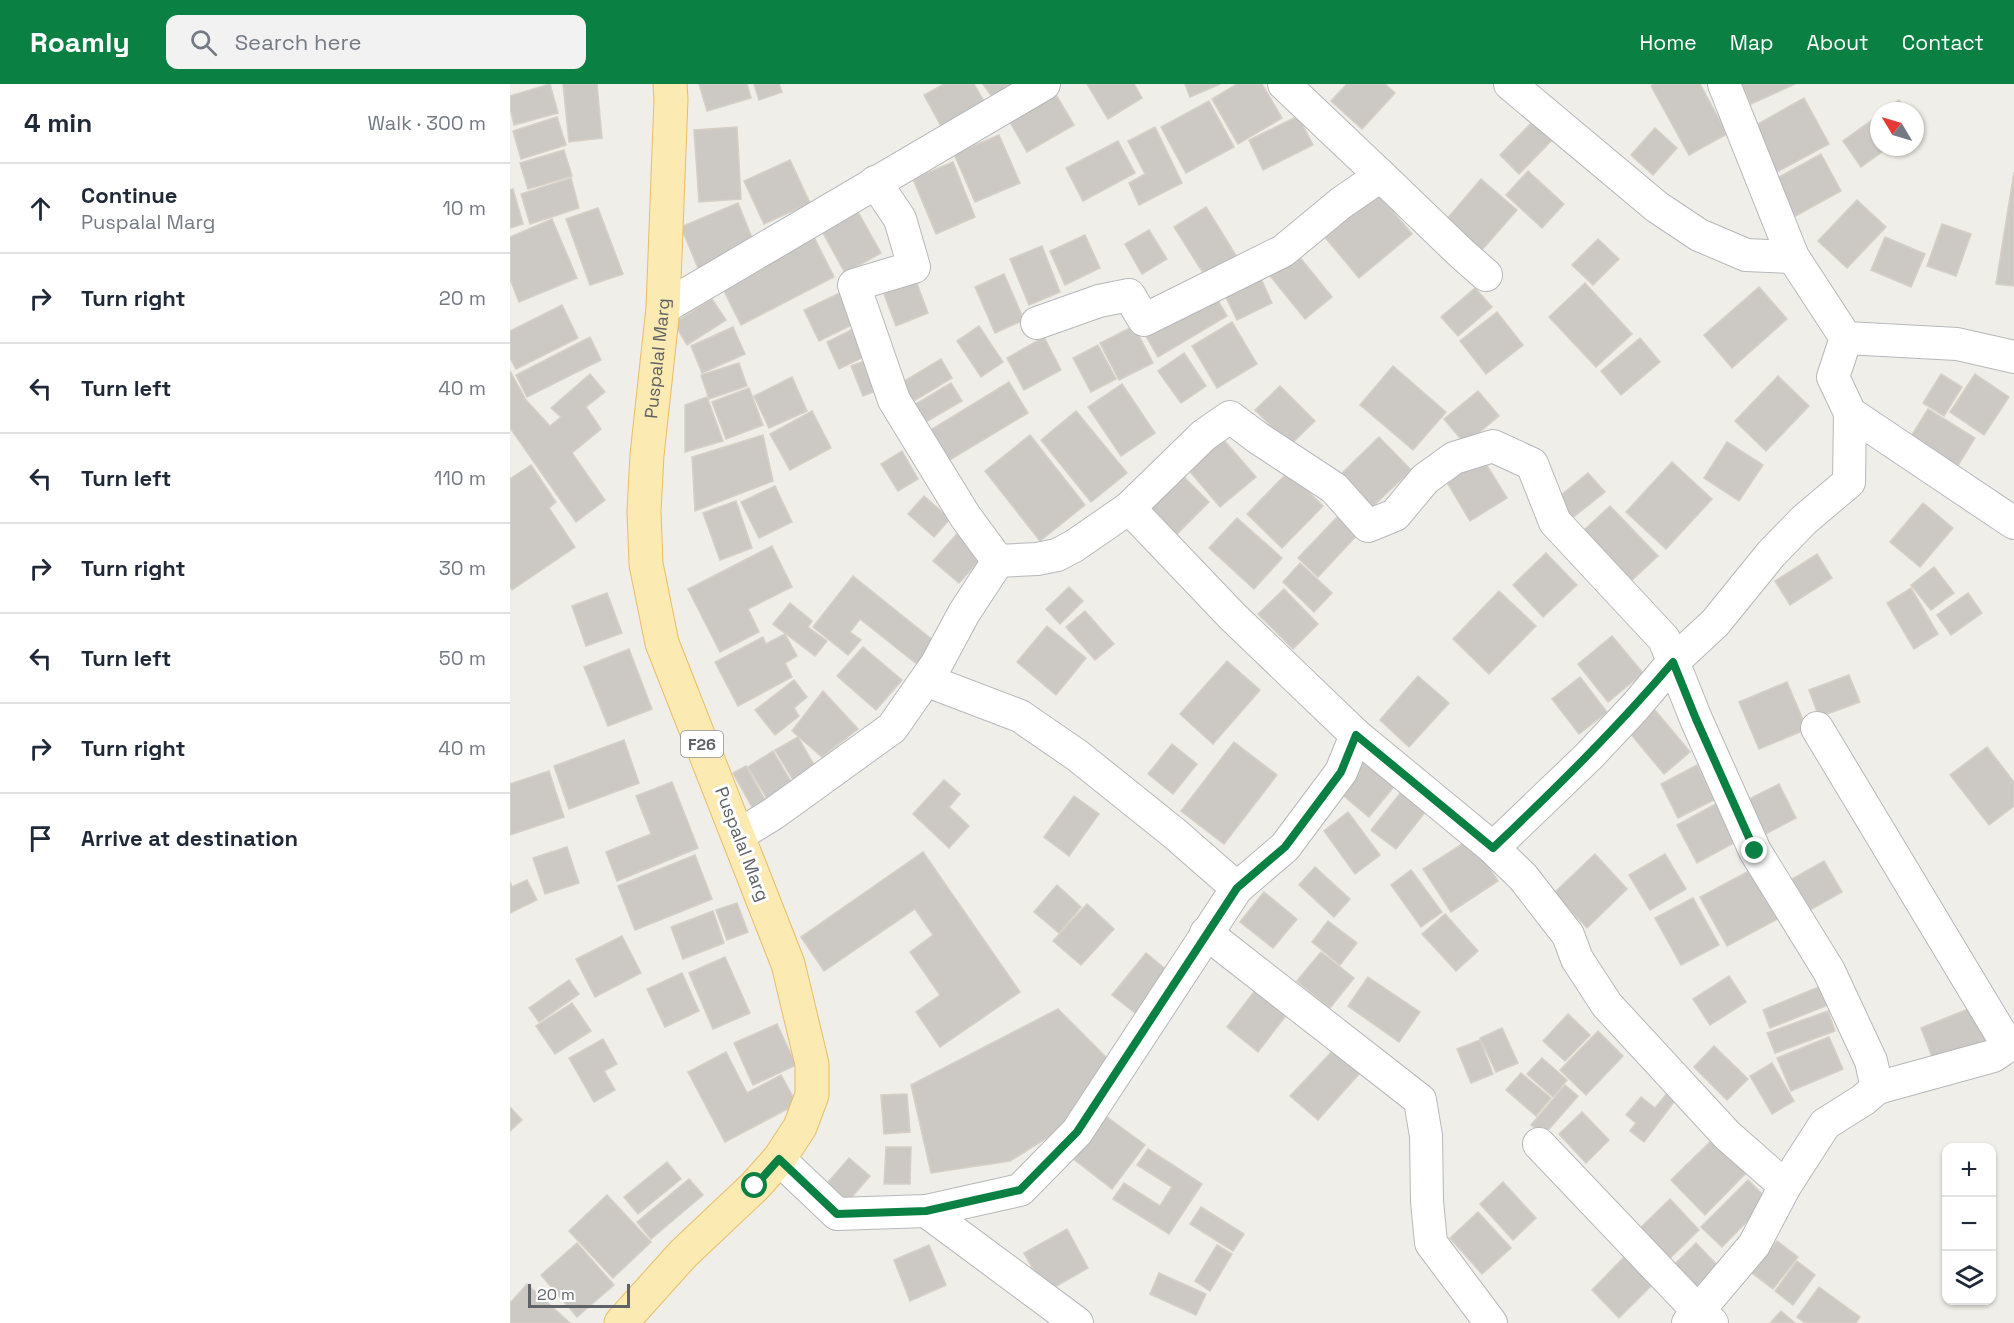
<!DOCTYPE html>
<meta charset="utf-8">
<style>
:root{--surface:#fff;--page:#f2f2f3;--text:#1f2937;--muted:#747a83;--line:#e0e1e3;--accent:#0b8043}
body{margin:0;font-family:"Space Grotesk",sans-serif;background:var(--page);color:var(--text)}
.controls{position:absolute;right:18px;bottom:18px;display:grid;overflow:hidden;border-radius:12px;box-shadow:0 2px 4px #0004}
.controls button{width:54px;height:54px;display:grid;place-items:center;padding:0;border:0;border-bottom:2px solid var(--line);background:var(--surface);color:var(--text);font:30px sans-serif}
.compass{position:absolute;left:1360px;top:18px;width:54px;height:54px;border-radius:50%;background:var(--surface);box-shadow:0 2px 4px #0004;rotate:308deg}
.scale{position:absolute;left:18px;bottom:15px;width:102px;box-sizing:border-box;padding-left:6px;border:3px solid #5f6367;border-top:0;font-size:16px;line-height:21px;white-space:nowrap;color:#5f6367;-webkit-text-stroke:4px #fff;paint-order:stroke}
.stop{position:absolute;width:18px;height:18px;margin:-14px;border:4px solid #0b8043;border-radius:50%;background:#fff}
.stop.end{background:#0b8043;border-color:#fff;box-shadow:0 2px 6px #0008}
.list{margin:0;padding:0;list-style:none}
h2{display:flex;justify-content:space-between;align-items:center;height:78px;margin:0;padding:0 24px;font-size:26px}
h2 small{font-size:20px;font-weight:400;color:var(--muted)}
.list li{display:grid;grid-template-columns:39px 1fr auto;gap:18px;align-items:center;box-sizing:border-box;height:90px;padding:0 24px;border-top:2px solid var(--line)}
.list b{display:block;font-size:22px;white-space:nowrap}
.list p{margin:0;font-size:20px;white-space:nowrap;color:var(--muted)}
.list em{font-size:20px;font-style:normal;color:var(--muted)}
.icon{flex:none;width:33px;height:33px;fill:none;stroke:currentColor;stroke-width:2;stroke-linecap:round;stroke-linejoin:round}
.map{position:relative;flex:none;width:1504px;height:1239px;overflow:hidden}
header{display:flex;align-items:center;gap:36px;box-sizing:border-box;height:84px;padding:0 30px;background:var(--accent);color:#fff}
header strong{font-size:28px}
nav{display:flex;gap:33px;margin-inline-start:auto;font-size:21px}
.search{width:420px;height:54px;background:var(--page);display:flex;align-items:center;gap:15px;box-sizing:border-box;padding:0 21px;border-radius:12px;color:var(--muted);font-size:22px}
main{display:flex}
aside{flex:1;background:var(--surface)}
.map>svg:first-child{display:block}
.building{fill:#ccc9c4;stroke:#d5cfc6;stroke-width:1.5}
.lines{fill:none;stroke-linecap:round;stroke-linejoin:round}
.minor-casing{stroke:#b5b8bb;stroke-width:34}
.primary-casing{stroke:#ebbc66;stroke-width:35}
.minor{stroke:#fff;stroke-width:32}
.primary{stroke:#fbeab2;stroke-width:33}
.route{stroke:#0b8043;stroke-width:8}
.labels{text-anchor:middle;stroke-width:6;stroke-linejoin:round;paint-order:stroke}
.shield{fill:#fff;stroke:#8f9295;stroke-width:1.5}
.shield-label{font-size:16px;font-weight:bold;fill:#5f6367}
.street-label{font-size:18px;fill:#5f6367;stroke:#fff}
</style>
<header>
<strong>Roamly</strong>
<div class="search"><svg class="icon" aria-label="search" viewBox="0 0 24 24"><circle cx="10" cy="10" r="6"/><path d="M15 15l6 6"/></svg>Search here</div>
<nav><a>Home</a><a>Map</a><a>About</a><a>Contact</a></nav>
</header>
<main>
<aside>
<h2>4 min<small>Walk · 300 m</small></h2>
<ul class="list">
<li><svg class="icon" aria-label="ahead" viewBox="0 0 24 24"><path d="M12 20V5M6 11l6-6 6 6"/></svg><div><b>Continue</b><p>Puspalal Marg</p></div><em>10 m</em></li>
<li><svg class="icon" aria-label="right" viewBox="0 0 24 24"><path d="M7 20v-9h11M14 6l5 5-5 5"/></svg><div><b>Turn right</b></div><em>20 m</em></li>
<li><svg class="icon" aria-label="left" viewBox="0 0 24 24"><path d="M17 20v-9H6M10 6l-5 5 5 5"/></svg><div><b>Turn left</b></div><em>40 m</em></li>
<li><svg class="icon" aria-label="left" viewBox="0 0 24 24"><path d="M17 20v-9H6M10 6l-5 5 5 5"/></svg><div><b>Turn left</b></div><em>110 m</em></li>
<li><svg class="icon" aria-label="right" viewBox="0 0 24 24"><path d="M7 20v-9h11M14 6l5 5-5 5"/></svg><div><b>Turn right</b></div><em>30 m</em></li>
<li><svg class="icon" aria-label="left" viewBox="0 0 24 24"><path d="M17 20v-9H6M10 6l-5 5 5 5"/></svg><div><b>Turn left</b></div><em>50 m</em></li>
<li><svg class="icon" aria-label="right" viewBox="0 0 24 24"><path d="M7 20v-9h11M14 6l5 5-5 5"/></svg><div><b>Turn right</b></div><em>40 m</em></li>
<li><svg class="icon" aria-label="arrive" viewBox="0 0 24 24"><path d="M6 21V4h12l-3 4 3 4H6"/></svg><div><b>Arrive at destination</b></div></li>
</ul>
</aside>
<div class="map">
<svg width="1504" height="1239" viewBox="0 0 1504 1239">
<rect width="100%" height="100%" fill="#f0eee8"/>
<g class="building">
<polygon points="40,0 48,29 4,41 0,24 0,12"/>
<polygon points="53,0 87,0 92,54 59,58"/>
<polygon points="189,0 237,0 241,14 197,27"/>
<polygon points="244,0 269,0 272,8 249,16"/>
<polygon points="434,0 464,0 475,19 431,42 414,11"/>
<polygon points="473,0 501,0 482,13"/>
<polygon points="577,0 624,0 632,14 598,35"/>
<polygon points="675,0 710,0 680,13"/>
<polygon points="727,0 752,0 772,34 728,60 702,15"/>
<polygon points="837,0 875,0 885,9 852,45 821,17"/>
<polygon points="1144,0 1190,0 1217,50 1179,71 1141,2"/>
<polygon points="1232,0 1285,0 1241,20"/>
<polygon points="542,4 564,41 517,68 496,31"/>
<polygon points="1294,14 1319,60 1265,89 1241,44"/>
<polygon points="1389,16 1397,27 1374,27"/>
<polygon points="699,17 724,63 676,89 651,43"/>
<polygon points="1031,29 1050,48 1009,90 990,71"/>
<polygon points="1369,31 1369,63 1379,63 1351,83 1333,57"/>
<polygon points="788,32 803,61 753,86 739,56"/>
<polygon points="47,33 56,61 11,75 3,47"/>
<polygon points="227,43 231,115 189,118 184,46"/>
<polygon points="645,43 672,99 629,121 619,99 635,90 618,57"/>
<polygon points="1145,44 1167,64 1143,91 1121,71"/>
<polygon points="489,51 510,99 465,118 444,70"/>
<polygon points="608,57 625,89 573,117 556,84"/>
<polygon points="54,66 62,92 18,105 10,79"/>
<polygon points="1311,70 1331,107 1282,134 1262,97"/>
<polygon points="280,76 300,119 254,140 234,97"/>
<polygon points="443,78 465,133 426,150 403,95"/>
<polygon points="1018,87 1054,120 1032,144 996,111"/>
<polygon points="1504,88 1504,202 1486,200"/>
<polygon points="61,94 69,124 20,140 11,110"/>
<polygon points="971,95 1007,126 972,166 937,135"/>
<polygon points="3,105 13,140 0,144 0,106"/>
<polygon points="866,108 902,150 849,194 814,152"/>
<polygon points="1347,116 1376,143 1337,184 1308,157"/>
<polygon points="228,119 245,161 188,184 171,143"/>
<polygon points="696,123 727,173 695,192 664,143"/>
<polygon points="88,124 113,190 80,201 56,135"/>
<polygon points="348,128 371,169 335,189 312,147"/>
<polygon points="42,135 67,194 9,218 0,195 0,153"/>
<polygon points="1432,140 1461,150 1446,192 1417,182"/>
<polygon points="639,146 657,175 632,190 615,160"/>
<polygon points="575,151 590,184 555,201 540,167"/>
<polygon points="304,153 324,193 231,241 211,201"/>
<polygon points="1375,153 1415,170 1401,203 1361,186"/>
<polygon points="1088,155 1109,175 1083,201 1062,181"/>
<polygon points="532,162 550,208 519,221 500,175"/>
<polygon points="784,166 822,213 795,235 757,188"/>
<polygon points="747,186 762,219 727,236 711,203"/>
<polygon points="494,190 514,236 485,249 465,203"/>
<polygon points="406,197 418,229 386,242 374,210"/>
<polygon points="1075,199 1122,250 1086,283 1039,233"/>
<polygon points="1249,203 1277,235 1222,284 1194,251"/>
<polygon points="965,204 982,223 948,252 931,233"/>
<polygon points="336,206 350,237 309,257 294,226"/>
<polygon points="702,206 717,232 648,273 633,247"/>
<polygon points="202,215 216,236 177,261 164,239"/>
<polygon points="52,221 68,254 6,285 0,274 0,247"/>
<polygon points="987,228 1013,261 976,290 950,257"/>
<polygon points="722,238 747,280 707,304 682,262"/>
<polygon points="351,241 364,268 329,285 317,258"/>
<polygon points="469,242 493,278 471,293 447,257"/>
<polygon points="624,242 643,279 609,296 590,259"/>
<polygon points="223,243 235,270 192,289 181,262"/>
<polygon points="80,253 91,276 17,313 6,291"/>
<polygon points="534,253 551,286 514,306 497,274"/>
<polygon points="1130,254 1150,278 1111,311 1091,287"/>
<polygon points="588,261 606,295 581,308 563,274"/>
<polygon points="674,269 696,302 671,319 648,287"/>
<polygon points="365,273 377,302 353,312 341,282"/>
<polygon points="431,275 442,294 402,318 391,299"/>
<polygon points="229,279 237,302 199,315 191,291"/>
<polygon points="883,282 936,328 903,366 850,321"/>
<polygon points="0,287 16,316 40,342 51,333 41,324 80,290 95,308 76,323 91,345 62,369 95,416 66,438 0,344"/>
<polygon points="1431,290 1452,303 1434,332 1413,319"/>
<polygon points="1465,290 1499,313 1474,351 1440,328"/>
<polygon points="1268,292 1299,322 1256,367 1225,337"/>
<polygon points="282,293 297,327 259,344 244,312"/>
<polygon points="499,298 518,329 438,377 419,347"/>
<polygon points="441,299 452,317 414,339 404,321"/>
<polygon points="612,300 645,349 611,372 578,323"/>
<polygon points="770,302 805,337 780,361 745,326"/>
<polygon points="239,304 253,341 216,355 202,318"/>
<polygon points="968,307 989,332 955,360 934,335"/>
<polygon points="197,313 213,357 175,368 175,321"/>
<polygon points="1418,325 1465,354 1447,383 1400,354"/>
<polygon points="302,327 321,364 280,386 260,350"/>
<polygon points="566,327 617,389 581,418 531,356"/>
<polygon points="253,351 263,397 185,427 182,373"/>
<polygon points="520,351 575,421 530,457 475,387"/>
<polygon points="869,353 901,386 860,425 829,392"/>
<polygon points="712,354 746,393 710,423 677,384"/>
<polygon points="1217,358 1253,381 1229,417 1194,394"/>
<polygon points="392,367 408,395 388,407 371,380"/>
<polygon points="971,372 997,414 960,437 935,395"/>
<polygon points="1162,378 1202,415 1156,465 1116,428"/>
<polygon points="21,381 46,418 39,424 65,463 2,506 0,502 0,395"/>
<polygon points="664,383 699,418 664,453 629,418"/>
<polygon points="778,388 813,422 772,464 737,430"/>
<polygon points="1078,389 1095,408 1061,435 1045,416"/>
<polygon points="265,402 282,438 249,454 231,418"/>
<polygon points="414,412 440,435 424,453 398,430"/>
<polygon points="226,417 242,464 210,476 193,429"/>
<polygon points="1413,419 1443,444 1410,483 1380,458"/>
<polygon points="1100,422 1148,472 1120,498 1072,448"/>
<polygon points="830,430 849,449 808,493 788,474"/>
<polygon points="727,434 772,474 744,505 699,464"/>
<polygon points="451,445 477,468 449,499 423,477"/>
<polygon points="262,462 282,503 238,525 249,548 210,568 178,505"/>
<polygon points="1036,469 1067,501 1033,533 1003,501"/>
<polygon points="1307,470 1322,494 1280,521 1265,497"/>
<polygon points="790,479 822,509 804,528 773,498"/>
<polygon points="1424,483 1444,509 1421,526 1401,501"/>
<polygon points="343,492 425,558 408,581 350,535 340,548 351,556 338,571 303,543"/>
<polygon points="559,503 573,517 550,540 536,525"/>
<polygon points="1401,504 1428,550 1404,565 1377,519"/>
<polygon points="774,505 808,540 783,565 748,530"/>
<polygon points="989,507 1026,542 979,590 943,555"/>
<polygon points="97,509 112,549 76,562 62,522"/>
<polygon points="1458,509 1472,529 1441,551 1427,531"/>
<polygon points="280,519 302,537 298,543 317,557 305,572 263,540"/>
<polygon points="575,527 604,560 585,576 556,543"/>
<polygon points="537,542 576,574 546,611 507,578"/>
<polygon points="275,550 287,572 275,579 282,593 228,622 205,578 253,553 256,560"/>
<polygon points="1102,552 1133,589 1098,618 1068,580"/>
<polygon points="353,563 392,596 366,626 327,592"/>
<polygon points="119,565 142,625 98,642 74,583"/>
<polygon points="717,577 750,606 703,660 670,630"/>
<polygon points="1339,591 1350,618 1309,633 1299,606"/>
<polygon points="908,592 939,619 899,663 870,636"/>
<polygon points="1070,593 1097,628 1069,650 1042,615"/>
<polygon points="284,596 297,613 284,624 289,632 265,651 245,626"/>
<polygon points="1277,598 1297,645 1249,665 1229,618"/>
<polygon points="313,607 348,645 312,673 282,647"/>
<polygon points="1145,626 1180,668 1154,690 1119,648"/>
<polygon points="288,653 307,686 285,699 265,666"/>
<polygon points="114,656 129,699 59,725 44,682"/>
<polygon points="724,658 767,691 714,760 671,727"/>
<polygon points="662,660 687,680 663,710 638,690"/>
<polygon points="1477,663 1504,698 1504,722 1479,741 1440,691"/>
<polygon points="263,667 284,703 259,718 238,683"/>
<polygon points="852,671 886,700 859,733 824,704"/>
<polygon points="1187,681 1204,716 1168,734 1151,700"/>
<polygon points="236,682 255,716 242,723 223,689"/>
<polygon points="39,687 54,733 0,751 0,700"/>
<polygon points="434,696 450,710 439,723 459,742 439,764 403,730"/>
<polygon points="162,698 188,764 107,797 96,768 141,750 126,712"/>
<polygon points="1269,700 1286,734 1248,754 1231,719"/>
<polygon points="895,703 920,722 886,765 861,746"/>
<polygon points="564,712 589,730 559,772 534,753"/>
<polygon points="1211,717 1231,755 1187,779 1167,741"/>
<polygon points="838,728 870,771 845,790 814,747"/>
<polygon points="960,755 988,797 941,828 913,785"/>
<polygon points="57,763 69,799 35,810 23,774"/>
<polygon points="413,768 510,908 430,963 406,928 430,911 400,868 423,851 405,825 314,887 291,853"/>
<polygon points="1085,770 1117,805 1077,844 1044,809"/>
<polygon points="1155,770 1176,805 1140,826 1119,791"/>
<polygon points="185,771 202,815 125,846 108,802"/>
<polygon points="1314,777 1332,808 1293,830 1275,799"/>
<polygon points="1250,781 1275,831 1217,862 1190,813"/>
<polygon points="805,783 840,815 824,833 789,801"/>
<polygon points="901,786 932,828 911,843 881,801"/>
<polygon points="17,796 27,816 0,829 0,798 2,803"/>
<polygon points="547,801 571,823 549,849 524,828"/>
<polygon points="754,808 787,835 763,864 730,838"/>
<polygon points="1183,814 1209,861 1171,881 1145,834"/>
<polygon points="227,819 238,848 217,856 206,826"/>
<polygon points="577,820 604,845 571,881 543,857"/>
<polygon points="203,827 214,859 173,875 161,843"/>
<polygon points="935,830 968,867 946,887 912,850"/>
<polygon points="818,837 847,859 830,881 802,858"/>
<polygon points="112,852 131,889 85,913 66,875"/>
<polygon points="811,868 844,894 820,924 787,897"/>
<polygon points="636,869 658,887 625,929 602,911"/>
<polygon points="215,873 240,929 203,945 179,889"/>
<polygon points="172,889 189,927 155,943 137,905"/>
<polygon points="1219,892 1236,918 1200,941 1183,915"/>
<polygon points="858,893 910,928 889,958 838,922"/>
<polygon points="59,896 69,910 29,938 19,924"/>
<polygon points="750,900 781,925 748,968 717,943"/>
<polygon points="1311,902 1318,921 1260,944 1253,926"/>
<polygon points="62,919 81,947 45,970 26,942"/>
<polygon points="1468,921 1483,961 1426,983 1411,944"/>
<polygon points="548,925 602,979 556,1042 500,1077 421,1089 401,1001"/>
<polygon points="1318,927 1325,947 1265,969 1257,949"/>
<polygon points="1058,930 1080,951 1055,977 1033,957"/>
<polygon points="267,940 286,981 243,1001 224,959"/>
<polygon points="992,944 1008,979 986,988 970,954"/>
<polygon points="1088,947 1113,972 1076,1011 1050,986"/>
<polygon points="1319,953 1333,985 1281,1007 1267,974"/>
<polygon points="93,955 107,980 94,987 105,1006 84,1018 59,974"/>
<polygon points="970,956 983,990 961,999 947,965"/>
<polygon points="830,959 857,981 808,1036 780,1012"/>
<polygon points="1204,962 1238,995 1217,1016 1184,983"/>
<polygon points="216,968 237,1009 271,991 287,1020 215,1058 178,988"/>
<polygon points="1032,974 1057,996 1043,1013 1017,990"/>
<polygon points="1262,979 1284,1017 1262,1030 1240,992"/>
<polygon points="1011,989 1041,1014 1026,1032 996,1006"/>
<polygon points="1055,1001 1068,1012 1033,1052 1021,1041"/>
<polygon points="1158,1008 1166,1015 1134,1058 1120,1047 1126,1039 1116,1031 1131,1013 1145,1024"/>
<polygon points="397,1010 400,1048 374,1050 371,1011"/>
<polygon points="0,1023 12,1036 0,1047"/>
<polygon points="1072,1028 1099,1056 1076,1079 1049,1050"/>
<polygon points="593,1030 635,1061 602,1105 561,1073"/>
<polygon points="1203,1055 1237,1088 1195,1131 1161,1096"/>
<polygon points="376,1063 401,1063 400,1100 374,1100"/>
<polygon points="638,1065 692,1100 659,1150 603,1115 614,1099 650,1122 662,1103 627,1081"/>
<polygon points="339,1074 360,1092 335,1121 314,1103"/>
<polygon points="157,1078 171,1095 128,1130 114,1113"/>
<polygon points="179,1095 193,1111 141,1155 127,1138"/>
<polygon points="1238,1096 1258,1116 1212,1163 1191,1143"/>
<polygon points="993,1098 1026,1134 1003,1156 970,1120"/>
<polygon points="97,1111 141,1158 103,1194 59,1147"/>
<polygon points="1160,1115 1189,1146 1153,1181 1124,1150"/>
<polygon points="691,1123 734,1150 723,1167 680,1140"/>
<polygon points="968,1128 1001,1164 972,1190 940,1154"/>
<polygon points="557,1145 578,1184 536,1208 514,1169"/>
<polygon points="1267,1157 1288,1173 1263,1205 1242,1189"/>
<polygon points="67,1159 104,1201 67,1233 31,1191"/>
<polygon points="1186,1159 1208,1182 1183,1205 1162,1183"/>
<polygon points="419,1161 436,1201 400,1217 384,1176"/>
<polygon points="707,1161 722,1170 700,1207 685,1197"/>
<polygon points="1121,1166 1149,1194 1109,1234 1082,1206"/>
<polygon points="1287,1177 1305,1191 1283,1221 1265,1207"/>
<polygon points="649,1189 696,1210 686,1231 640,1210"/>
<polygon points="17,1200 60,1239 0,1239 0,1219"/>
<polygon points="1309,1203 1350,1233 1346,1239 1295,1239 1287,1233"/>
<polygon points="1271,1227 1285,1239 1260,1239"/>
</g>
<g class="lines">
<defs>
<g id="minor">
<polyline points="1000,0 1147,123 1189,151 1236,171 1283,173"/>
<polyline points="1214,0 1283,173 1336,254 1447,260 1504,273"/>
<polyline points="869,90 950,168 976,191"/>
<polyline points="365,98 390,135 404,183 344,201 384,316 455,432 488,477 527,475 547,471 564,462 619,424 694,351 720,333 748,354 824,404 858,442 885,431 915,395 944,374 983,362 1022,380 1045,438 1154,555 1186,635 1245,767 1319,887 1361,977 1367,1004 1353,1016 1315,1040 1275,1102 1244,1161 1178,1239"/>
<polyline points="153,224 534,0"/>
<polyline points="527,239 589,217 619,211 634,236 773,167 831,119 860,99 869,90 774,0"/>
<polyline points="1336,254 1323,293 1340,329 1504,439"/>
<polyline points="619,424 722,532 846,651 983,764 1013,793 1058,851 1067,875 1097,921 1217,1051 1275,1102"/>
<polyline points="426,600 510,632 568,672 664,749 727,804"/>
<polyline points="1307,644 1494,955 1492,966 1483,972 1367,1004"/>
<polyline points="229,751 263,730 382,644 426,581 454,529 488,477"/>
<polyline points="983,764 1080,671 1125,623 1163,578 1205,539 1261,470 1294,436 1339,398 1340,329"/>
<polyline points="696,849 910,1016 916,1052 917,1117 921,1159 981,1239"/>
<polyline points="1029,1060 1188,1227 1202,1239"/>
<polyline points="269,1075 327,1130 416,1127 510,1106 567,1048 727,804 775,763 831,688 846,651"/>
<polyline points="416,1127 567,1239"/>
</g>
<g id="primary">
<path id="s1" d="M111 1239 173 1170 245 1102 269 1075 290 1043 302 1011V980L278 880 152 559 136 480 134 427 137 371 153 224 161 15 160 0"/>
</g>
</defs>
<use href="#minor" class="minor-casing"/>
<use href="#primary" class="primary-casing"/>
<use href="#minor" class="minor"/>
<use href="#primary" class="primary"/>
</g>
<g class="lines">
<path class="route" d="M245 1102 269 1075 327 1130 416 1127 510 1106 567 1048 727 804 775 763 831 688 846 651 983 764C1046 704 1107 644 1163 578L1186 635 1245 767"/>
</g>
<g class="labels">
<rect class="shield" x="171" y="647" width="42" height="26" rx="4.5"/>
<g class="shield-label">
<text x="192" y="666">F26</text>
</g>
<g class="street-label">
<text dy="6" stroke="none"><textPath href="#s1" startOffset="1066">Puspalal Marg</textPath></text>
<text transform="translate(232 760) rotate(69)" y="6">Puspalal Marg</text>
</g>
</g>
</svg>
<div class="controls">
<button>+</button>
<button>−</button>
<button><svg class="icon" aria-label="layers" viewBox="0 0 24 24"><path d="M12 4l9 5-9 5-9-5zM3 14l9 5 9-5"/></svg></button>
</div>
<svg class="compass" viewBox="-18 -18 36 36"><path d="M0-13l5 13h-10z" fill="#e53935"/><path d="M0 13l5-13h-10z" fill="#747a83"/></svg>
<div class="scale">20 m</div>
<div class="stop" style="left:245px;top:1102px"></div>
<div class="stop end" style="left:1245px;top:767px"></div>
</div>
</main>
